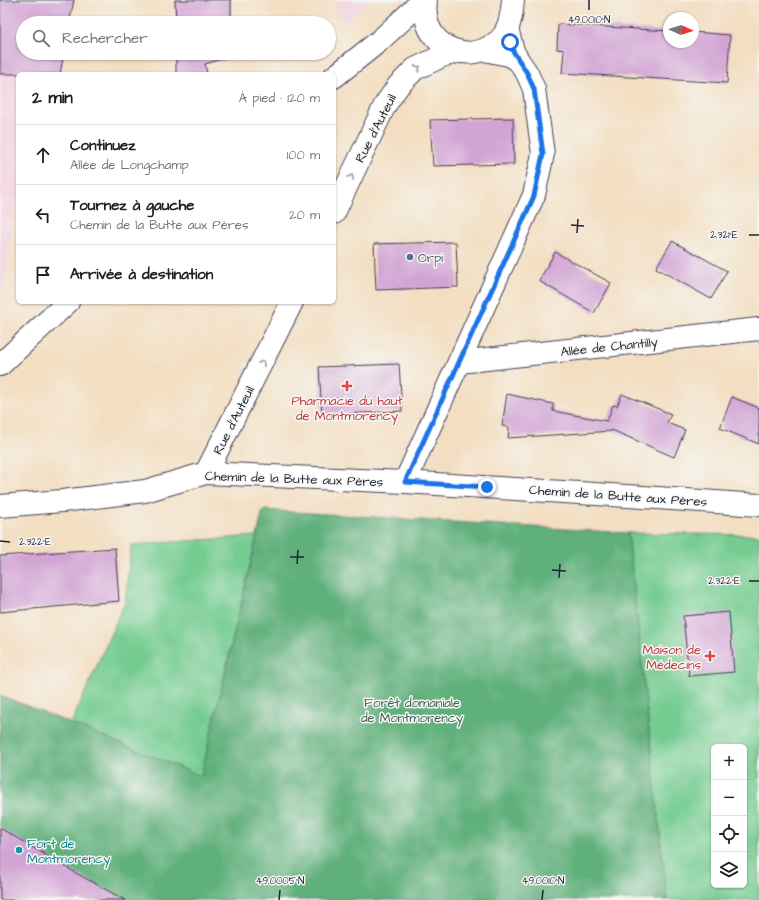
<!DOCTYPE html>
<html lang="fr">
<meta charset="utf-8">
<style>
:root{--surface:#fff;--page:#f2f2f2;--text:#202124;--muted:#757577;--line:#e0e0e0}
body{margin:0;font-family:"Architects Daughter",sans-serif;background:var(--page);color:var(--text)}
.controls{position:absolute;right:12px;bottom:12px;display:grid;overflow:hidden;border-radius:6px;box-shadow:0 1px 3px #0004}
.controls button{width:36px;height:36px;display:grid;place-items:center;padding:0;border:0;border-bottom:1px solid var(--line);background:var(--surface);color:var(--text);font:20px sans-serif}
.compass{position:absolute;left:663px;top:12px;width:36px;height:36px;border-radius:50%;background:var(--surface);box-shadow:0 1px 3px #0004;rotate:93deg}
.stop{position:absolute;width:12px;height:12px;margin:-9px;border:3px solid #1a73e8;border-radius:50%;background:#fff}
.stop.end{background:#1a73e8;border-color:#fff;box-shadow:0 1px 4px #0008}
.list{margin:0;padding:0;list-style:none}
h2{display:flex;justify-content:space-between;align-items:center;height:52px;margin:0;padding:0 16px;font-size:17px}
h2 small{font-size:13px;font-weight:400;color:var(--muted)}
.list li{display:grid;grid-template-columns:26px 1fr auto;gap:12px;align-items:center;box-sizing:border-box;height:60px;padding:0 16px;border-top:1px solid var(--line)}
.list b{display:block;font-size:15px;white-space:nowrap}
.list p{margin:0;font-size:13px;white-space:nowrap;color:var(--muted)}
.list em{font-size:13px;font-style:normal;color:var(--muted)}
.icon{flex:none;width:22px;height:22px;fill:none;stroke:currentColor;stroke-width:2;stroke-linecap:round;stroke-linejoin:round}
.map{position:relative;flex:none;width:759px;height:900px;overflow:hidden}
.search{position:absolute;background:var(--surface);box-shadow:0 1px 3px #0004;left:16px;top:16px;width:320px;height:44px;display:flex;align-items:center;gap:10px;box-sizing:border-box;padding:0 14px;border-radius:22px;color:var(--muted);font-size:15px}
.panel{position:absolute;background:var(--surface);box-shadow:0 1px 3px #0004;left:16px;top:72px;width:320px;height:232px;border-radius:6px}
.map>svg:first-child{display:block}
.built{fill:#f3cfde}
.green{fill:#75cc91;stroke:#4c7766;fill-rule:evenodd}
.forest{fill:#60b07b;stroke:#41695b}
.building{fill:#d2a4d4}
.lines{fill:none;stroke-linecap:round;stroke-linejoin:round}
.minor-casing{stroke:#413e4f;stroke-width:24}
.major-casing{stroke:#413e4f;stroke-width:24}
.minor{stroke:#fff;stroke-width:22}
.major{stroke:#fff;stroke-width:22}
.oneway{stroke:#9c9ca7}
.route{stroke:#1a73e8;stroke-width:5}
.ticks{fill:none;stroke:#22223b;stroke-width:1.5}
.service-dot{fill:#5c6f8a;stroke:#f6f6f2;stroke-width:1.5}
.health-dot{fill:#e0444e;stroke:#f6f6f2;stroke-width:1.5}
.culture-dot{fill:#0f9aa8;stroke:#f6f6f2;stroke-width:1.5}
.labels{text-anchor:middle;stroke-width:3;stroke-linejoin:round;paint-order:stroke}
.street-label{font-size:13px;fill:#22223b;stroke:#f6f6f2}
.service-label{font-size:13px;fill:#4e5e75;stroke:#f6f6f2;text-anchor:start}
.health-label{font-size:13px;fill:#be3a42;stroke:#f6f6f2}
.park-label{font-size:13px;fill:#3f5e59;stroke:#f6f6f2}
.culture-label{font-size:13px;fill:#0d838f;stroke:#f6f6f2;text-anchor:start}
.ticks-label{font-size:10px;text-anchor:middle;fill:#22223b;stroke:#f6f6f2;stroke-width:3;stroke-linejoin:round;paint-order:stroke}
</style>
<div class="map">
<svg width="759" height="900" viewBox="0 0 759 900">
<rect width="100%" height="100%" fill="#f6f6f2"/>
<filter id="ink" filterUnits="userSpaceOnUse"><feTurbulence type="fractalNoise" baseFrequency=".025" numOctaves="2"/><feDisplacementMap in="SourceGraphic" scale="8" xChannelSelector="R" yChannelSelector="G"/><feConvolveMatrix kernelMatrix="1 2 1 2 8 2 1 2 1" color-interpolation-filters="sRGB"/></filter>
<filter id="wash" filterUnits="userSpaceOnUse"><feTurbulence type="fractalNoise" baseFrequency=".012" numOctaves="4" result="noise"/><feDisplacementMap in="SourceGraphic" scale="16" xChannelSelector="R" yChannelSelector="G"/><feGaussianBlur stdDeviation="0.9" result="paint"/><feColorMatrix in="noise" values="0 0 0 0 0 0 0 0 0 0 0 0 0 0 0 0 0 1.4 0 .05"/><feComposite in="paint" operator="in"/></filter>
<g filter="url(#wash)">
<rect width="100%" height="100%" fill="#f3dec1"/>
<g class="built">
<polygon points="0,0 23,23 23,53 18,74 18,191 3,293 0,295"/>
<polygon points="332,0 371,0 344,23"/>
</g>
<g class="green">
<path d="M628 533 759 535V900H667ZM714 747H744V885H714Z"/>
<polygon points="257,536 201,776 71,724 125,602 131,545"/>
</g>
<polygon class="forest" points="263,510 628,533 667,900 0,900 0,695 201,776"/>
<g id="blocks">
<g class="building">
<polygon points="0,0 74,0 69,23 23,23 23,53 64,53 60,74 0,74"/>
<polygon points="175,0 231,0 231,23 176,23"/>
<polygon points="558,24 669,31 669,42 693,42 693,32 730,35 727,83 562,73 564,50 557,49"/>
<polygon points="176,53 232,53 232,56 205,64 207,74 176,74"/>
<polygon points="513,118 514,164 433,166 430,120"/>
<polygon points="672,241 727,271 711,299 656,268"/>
<polygon points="456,242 458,287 376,290 374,244"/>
<polygon points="555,252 611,283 594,313 539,281"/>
<polygon points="399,364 402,411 322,415 319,367"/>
<polygon points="507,394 553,404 553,411 607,421 613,405 617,406 622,394 671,414 667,423 685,430 674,457 612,430 612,431 508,438 509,427 502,426"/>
<polygon points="732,397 759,408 759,444 720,428"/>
<polygon points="115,548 119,601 0,612 0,556"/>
<polygon points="729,612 734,672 689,676 683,616"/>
<polygon points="0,828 76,873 125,900 0,900"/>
</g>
</g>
</g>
<g filter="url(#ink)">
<use href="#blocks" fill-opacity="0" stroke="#413e4f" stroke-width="1"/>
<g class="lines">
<defs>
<g id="minor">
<polyline points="484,50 509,55 518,60 513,51 507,28"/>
<polyline points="334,213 385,105 398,86 415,69 442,56 457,52"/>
<polyline points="459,362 759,329"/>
<polyline points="206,473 292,302"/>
<polyline points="405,482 534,195 543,154 534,89 527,73 518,60"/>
<polyline points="0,506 62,501 145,491 206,473 405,482 643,497 759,505"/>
</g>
<g id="major">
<path d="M426 0C425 8 425 16 428 25 437 49 467 60 489 47 495 44 502 39 505 33 511 23 512 11 513 0"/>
<polyline points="334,77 378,42 414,9 422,0"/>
<polyline points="0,365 68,302"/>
</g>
</defs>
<use href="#minor" class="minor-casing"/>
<use href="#major" class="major-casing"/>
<use href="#minor" class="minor"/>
<use href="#major" class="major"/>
</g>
<defs><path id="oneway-chevron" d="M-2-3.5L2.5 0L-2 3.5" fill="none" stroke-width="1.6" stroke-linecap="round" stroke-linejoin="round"/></defs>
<g class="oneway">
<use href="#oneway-chevron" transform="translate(418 68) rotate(-33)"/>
<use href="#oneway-chevron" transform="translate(351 177) rotate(-65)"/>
<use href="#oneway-chevron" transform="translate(262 363) rotate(-63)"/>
</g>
</g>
<g class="lines" filter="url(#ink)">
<polyline class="route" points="487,487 405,482 534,196 543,154 534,89 527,73 513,51 510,42"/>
</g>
<path class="ticks" d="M589 10V0M571 225 584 226M577 233 578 219M749 235H759M0 541 10 542M290 557H304M297 564 298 550M552 570 566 571M559 578 560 564M749 581H759M279 900 280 890M542 900 543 890"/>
<circle class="service-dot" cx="410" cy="257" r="4"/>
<g class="health-dot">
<path d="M345 380h4v4h4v4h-4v4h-4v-4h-4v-4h4z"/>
<path d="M708 650h4v4h4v4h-4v4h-4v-4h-4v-4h4z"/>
</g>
<circle class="culture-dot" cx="19" cy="850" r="4"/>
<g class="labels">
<g class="street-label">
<text transform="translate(375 128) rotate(-63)" y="5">Rue d'Auteuil</text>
<text transform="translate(609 346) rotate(-6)" y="5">Allée de Chantilly</text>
<text transform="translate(233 420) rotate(-63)" y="5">Rue d'Auteuil</text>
<text transform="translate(294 478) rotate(2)" y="5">Chemin de la Butte aux Pères</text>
<text transform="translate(618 495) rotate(4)" y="5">Chemin de la Butte aux Pères</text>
</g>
<g class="service-label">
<text x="418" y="262">Orpi</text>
</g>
<g class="health-label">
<text x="347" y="405">Pharmacie du haut<tspan x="347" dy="15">de Montmorency</tspan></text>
<text x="701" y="654" text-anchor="end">Maison de<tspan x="701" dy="15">Médecins</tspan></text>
</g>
<g class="park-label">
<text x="412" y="707">Forêt domaniale<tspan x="412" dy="15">de Montmorency</tspan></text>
</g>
<g class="culture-label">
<text x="27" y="848">Fort de<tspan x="27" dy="15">Montmorency</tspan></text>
</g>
</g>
<g class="ticks-label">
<text x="589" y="23">49.0010°N</text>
<text x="724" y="238">2.321°E</text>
<text x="35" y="545">2.322°E</text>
<text x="724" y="584">2.322°E</text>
<text x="280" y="884">49.0005°N</text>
<text x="543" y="884">49.0010°N</text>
</g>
</svg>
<div class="controls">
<button>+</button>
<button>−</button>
<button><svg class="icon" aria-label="locate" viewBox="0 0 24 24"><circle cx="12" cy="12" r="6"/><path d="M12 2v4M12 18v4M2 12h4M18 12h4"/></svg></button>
<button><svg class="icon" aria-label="layers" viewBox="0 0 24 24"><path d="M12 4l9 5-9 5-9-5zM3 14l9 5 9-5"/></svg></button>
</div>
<svg class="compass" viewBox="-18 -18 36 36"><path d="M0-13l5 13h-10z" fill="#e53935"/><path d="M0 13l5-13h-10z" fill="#757577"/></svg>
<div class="stop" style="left:510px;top:42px"></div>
<div class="stop end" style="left:487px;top:487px"></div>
<div class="search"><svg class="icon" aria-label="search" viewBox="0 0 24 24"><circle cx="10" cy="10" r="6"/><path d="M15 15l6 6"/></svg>Rechercher</div>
<section class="panel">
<h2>2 min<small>À pied · 120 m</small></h2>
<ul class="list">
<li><svg class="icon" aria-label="ahead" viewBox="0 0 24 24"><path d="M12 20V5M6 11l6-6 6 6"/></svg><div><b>Continuez</b><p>Allée de Longchamp</p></div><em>100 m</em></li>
<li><svg class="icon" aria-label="left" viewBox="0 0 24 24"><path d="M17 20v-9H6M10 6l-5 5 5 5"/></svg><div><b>Tournez à gauche</b><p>Chemin de la Butte aux Pères</p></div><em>20 m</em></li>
<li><svg class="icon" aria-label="arrive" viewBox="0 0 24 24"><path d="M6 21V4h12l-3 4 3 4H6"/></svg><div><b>Arrivée à destination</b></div></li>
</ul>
</section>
</div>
